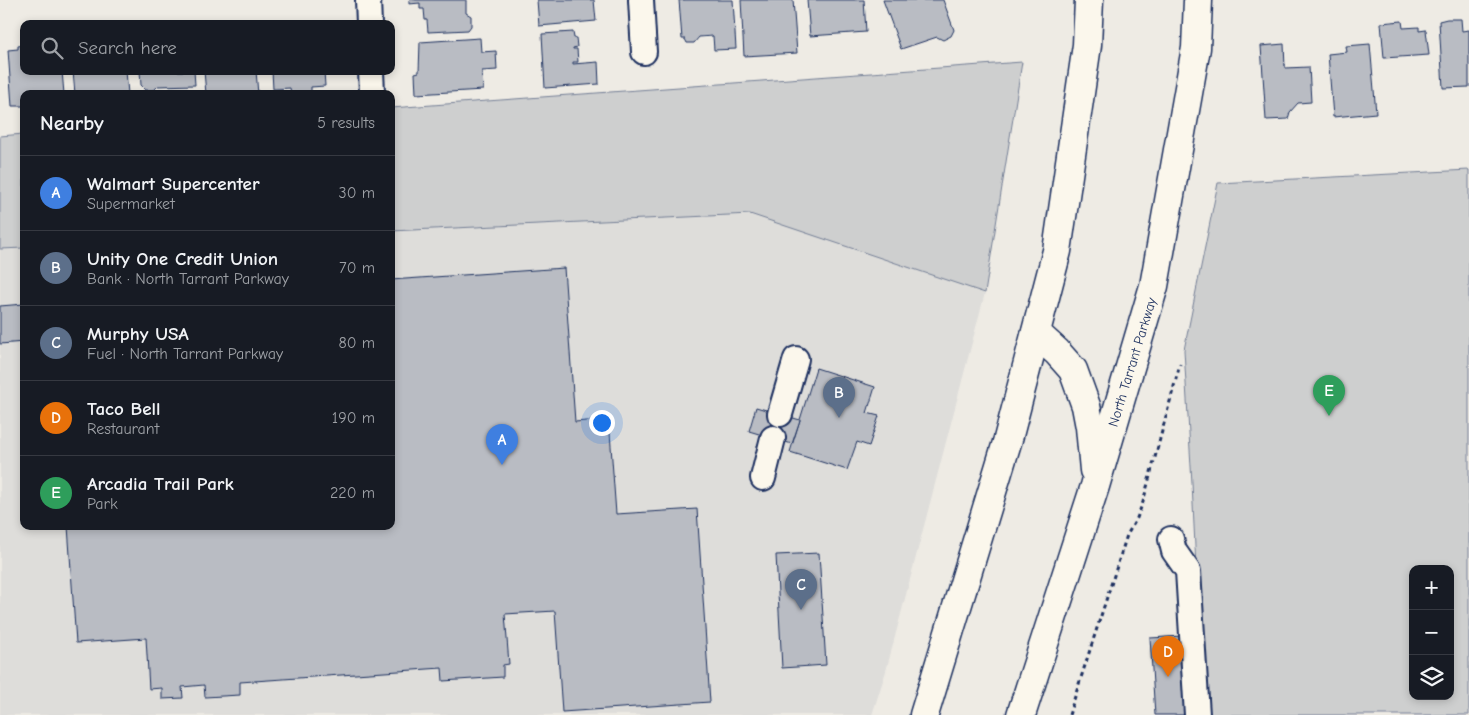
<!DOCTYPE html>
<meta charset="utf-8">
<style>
:root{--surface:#171b24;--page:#20242c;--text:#f1f3f6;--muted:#9ea1a6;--line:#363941;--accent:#0b8043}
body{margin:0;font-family:"Comic Neue",sans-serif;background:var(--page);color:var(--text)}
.controls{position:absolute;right:15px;bottom:15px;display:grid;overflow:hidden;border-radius:10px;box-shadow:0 2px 8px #0003}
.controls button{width:45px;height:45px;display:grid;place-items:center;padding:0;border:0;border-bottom:1px solid var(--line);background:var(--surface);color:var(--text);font:25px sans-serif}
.you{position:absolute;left:601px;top:422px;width:18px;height:18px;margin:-12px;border:4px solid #fff;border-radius:50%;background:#1a73e8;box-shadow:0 0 0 8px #1a73e833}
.badge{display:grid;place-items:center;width:32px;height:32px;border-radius:50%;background:var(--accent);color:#fff;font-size:16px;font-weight:700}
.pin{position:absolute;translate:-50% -41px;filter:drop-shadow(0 1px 2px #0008)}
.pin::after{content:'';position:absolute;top:26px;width:18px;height:15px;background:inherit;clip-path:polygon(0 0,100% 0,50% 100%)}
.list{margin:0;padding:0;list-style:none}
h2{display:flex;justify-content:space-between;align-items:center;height:65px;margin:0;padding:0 20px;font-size:21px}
h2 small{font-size:16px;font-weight:400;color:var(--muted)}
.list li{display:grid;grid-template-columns:32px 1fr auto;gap:15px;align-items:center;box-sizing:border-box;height:75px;padding:0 20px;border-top:1px solid var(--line)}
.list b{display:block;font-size:19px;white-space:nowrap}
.list p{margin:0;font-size:16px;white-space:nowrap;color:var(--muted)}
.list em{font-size:16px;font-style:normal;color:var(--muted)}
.icon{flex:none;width:28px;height:28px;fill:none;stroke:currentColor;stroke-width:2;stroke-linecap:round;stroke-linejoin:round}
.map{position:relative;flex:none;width:1469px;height:715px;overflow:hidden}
.search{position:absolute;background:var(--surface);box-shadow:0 2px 8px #0003;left:20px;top:20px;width:375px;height:55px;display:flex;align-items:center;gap:12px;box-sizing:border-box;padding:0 18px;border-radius:10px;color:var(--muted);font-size:19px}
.panel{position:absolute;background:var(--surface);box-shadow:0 2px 8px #0003;left:20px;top:90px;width:375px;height:440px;border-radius:10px}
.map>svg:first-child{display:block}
.built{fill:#deddda}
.green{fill:#cecfcf;stroke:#747f96;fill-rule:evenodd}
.building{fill:#b9bcc3;stroke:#1b2f5e}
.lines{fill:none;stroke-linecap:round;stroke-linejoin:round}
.minor-casing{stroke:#1b2f5e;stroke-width:28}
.major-casing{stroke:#1b2f5e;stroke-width:31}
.path{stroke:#1b2f5e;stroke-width:3;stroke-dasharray:4 4;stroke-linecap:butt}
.minor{stroke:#fbf7ec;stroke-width:24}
.major{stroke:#fbf7ec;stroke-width:28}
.labels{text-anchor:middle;stroke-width:4.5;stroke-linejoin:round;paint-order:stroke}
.street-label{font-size:14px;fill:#1b2f5e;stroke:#fbf7ec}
</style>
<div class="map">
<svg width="1469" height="715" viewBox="0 0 1469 715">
<rect width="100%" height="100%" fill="#eeebe4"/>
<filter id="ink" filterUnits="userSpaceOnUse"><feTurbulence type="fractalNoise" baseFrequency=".02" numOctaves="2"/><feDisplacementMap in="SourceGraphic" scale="10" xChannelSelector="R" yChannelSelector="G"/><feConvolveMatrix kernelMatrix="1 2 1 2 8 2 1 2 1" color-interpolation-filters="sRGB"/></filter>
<g filter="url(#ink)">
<polygon class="built" points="767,213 985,293 886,671 872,715 0,715 0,249 24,248 24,526 391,526 391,231"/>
<g class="green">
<polygon points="1022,62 985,293 750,214 391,231 391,108"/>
<polygon points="24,134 24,248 0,249 0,136"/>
<path d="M1469 170V715H1203L1192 483 1184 350 1218 183ZM1413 569H1450V696H1413Z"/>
</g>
<g class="building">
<polygon points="409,0 466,0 466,13 471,16 471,26 468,30 428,32 427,20 425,20 424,9 420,9 420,3 409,4"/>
<polygon points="537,0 594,0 596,21 539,26"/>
<polygon points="679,0 733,0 736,49 714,50 713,36 699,37 694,43 687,43 685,39 682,39"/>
<polygon points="741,0 793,0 797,53 744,56"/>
<polygon points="807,0 864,0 866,32 810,36"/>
<polygon points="883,0 943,0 954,30 951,36 943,40 937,37 901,49"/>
<polygon points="1447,19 1461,19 1462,31 1469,30 1469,87 1443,88 1439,21"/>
<polygon points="1402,21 1403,28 1419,27 1419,31 1426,30 1429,55 1384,58 1381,23"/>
<polygon points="573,32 574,38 576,38 577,47 573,48 573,49 577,49 578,62 573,62 573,64 598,62 599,84 545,88 542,34"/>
<polygon points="480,38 481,52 496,51 497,70 482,71 483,90 416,94 415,73 419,72 420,42"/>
<polygon points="1284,44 1285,68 1309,67 1311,102 1298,103 1290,112 1288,119 1266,120 1261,46"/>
<polygon points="1370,44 1376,113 1333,117 1328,54 1347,52 1346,46"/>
<polygon points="24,45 24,71 62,71 64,94 24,94 24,106 12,106 8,50 18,49 18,46"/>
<polygon points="73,71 126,71 128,94 75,94"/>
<polygon points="140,71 194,71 195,85 158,86 154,90 146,90 141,85"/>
<polygon points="204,71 256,71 258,94 206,94"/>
<polygon points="272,71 324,71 325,86 311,87 311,94 291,94 290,88 273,89"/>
<polygon points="564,268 575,422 609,419 616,514 697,509 710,702 562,712 555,611 505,614 509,664 503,665 503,677 443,681 442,668 240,682 240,695 205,697 204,685 182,687 183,698 162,699 162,688 149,689 146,638 76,643 68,526 391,526 391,280"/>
<polygon points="24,304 24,342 0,344 0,306"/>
<polygon points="816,368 875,387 867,413 879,416 869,446 857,442 847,470 790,452"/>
<polygon points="756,407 800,420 792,444 749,431"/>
<polygon points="819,553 826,665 782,668 776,555"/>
<polygon points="1182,636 1187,715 1155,715 1150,638"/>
</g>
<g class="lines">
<defs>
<g id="minor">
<polyline points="368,0 369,24"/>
<polyline points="641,0 644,52"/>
<polyline points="371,71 372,92"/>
<polyline points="780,414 796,359"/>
<polyline points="763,478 773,438"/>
<polyline points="1171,539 1174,551 1188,571 1197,715"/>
</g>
<g id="major">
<polyline points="1036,333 1057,352 1073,370 1086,406 1090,427 1094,470"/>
<polyline points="924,715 1008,439 1057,251 1087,45 1089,0"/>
<polyline points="1021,715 1095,486 1154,286 1196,48 1198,0"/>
</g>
</defs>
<use href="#minor" class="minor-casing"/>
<use href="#major" class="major-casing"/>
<polyline class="path" points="1069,715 1127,535 1137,518 1143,502 1180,364"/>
<use href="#minor" class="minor"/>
<use href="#major" class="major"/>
</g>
</g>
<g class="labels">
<g class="street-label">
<text transform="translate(1132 362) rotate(-73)" y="5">North Tarrant Parkway</text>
</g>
</g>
</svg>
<div class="controls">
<button>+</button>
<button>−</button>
<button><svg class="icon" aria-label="layers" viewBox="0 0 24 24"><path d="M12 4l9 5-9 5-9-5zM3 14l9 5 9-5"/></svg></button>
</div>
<div class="you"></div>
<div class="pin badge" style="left:502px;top:465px;background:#3f7fe0">A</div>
<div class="pin badge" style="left:839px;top:418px;background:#5c6f8a">B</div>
<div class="pin badge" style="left:801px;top:610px;background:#5c6f8a">C</div>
<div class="pin badge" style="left:1168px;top:677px;background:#e8710a">D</div>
<div class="pin badge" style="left:1329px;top:416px;background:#2e9e5b">E</div>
<div class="search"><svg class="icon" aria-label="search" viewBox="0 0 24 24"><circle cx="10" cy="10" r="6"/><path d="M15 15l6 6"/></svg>Search here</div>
<section class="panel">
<h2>Nearby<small>5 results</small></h2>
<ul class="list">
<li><span class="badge" style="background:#3f7fe0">A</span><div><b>Walmart Supercenter</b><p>Supermarket</p></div><em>30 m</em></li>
<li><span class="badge" style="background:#5c6f8a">B</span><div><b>Unity One Credit Union</b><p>Bank · North Tarrant Parkway</p></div><em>70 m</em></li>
<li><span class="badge" style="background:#5c6f8a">C</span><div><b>Murphy USA</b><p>Fuel · North Tarrant Parkway</p></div><em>80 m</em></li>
<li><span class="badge" style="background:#e8710a">D</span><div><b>Taco Bell</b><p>Restaurant</p></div><em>190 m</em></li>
<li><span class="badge" style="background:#2e9e5b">E</span><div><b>Arcadia Trail Park</b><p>Park</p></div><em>220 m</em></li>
</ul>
</section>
</div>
